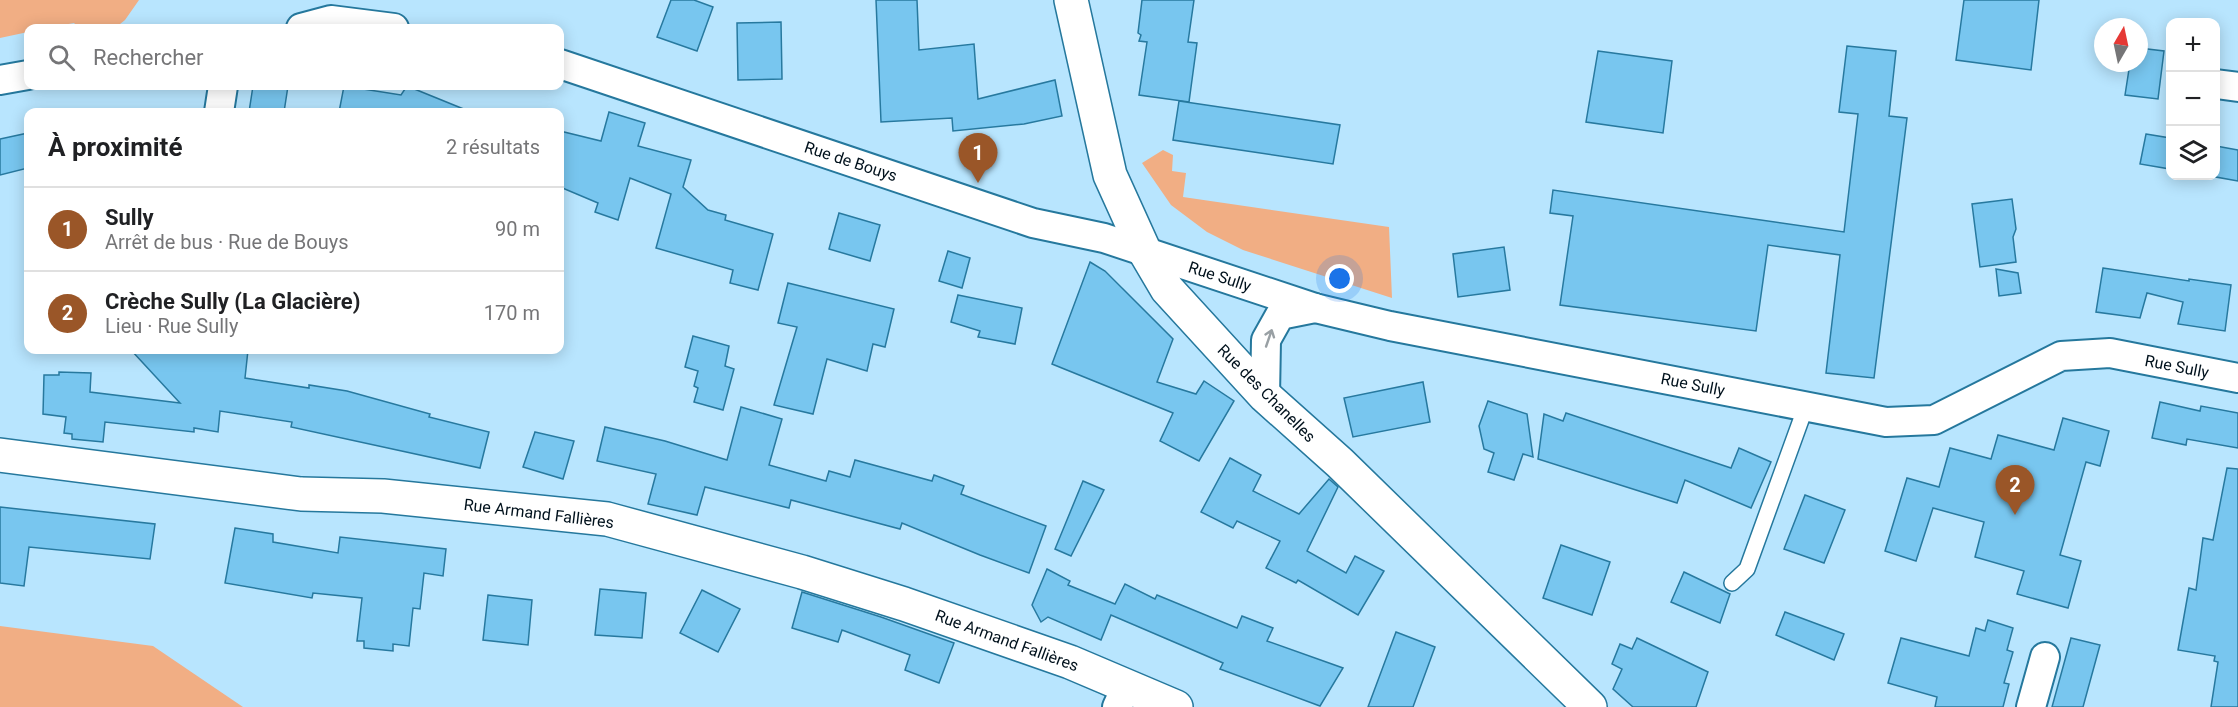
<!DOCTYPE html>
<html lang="fr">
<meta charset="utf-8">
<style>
:root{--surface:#fff;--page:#f2f2f2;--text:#202124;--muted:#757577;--line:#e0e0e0;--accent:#9a5628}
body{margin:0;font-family:Roboto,sans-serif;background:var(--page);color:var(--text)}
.controls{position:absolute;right:18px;top:18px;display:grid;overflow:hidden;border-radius:12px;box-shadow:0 3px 15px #0003}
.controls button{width:54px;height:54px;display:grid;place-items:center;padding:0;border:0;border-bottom:2px solid var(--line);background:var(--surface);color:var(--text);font:30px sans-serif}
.compass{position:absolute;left:2094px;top:18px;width:54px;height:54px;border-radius:50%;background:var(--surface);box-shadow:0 3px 15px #0003;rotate:9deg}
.you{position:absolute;left:1340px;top:279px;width:21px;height:21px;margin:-15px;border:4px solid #fff;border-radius:50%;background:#1a73e8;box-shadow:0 0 0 9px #1a73e833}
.badge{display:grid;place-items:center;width:39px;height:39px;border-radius:50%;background:var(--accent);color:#fff;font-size:20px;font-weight:700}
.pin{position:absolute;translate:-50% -50px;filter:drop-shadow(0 2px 3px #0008)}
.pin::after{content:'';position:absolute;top:32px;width:21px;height:18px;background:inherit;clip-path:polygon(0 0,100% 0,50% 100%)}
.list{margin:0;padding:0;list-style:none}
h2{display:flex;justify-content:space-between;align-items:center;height:78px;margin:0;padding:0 24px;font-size:26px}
h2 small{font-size:20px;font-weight:400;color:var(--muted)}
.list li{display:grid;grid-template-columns:39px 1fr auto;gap:18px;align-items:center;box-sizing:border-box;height:84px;padding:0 24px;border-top:2px solid var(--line)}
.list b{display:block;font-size:22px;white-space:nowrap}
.list p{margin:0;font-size:20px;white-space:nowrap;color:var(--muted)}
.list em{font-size:20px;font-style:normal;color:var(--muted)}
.icon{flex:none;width:33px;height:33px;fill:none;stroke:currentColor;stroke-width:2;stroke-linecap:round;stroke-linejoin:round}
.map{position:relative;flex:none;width:2238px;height:707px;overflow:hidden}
.search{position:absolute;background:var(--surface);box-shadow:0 3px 15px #0003;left:24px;top:24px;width:540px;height:66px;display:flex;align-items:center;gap:15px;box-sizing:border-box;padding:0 21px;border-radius:12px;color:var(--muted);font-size:22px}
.panel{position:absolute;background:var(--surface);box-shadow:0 3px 15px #0003;left:24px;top:108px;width:540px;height:246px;border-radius:12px}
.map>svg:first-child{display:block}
.green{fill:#f1ae84}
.building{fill:#78c6ef;stroke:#27799f;stroke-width:1.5}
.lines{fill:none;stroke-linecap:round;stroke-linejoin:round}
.service-casing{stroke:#25789d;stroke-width:18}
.minor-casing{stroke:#25789d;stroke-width:32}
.tertiary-casing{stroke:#25789d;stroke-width:36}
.service{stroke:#fff;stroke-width:15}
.minor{stroke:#fff;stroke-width:28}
.tertiary{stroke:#fff;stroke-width:33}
.oneway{stroke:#99a0a4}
.labels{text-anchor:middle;stroke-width:4.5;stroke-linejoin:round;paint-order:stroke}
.street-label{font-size:16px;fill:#00111c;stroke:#fff}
</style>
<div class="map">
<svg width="2238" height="707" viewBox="0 0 2238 707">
<rect width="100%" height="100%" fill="#b8e5fe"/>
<g class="green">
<polygon points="0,0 139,0 125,20 115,28 79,28 74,23 47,28 28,28 28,32 0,38"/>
<polygon points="1163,150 1173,155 1172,171 1186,173 1183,197 1389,227 1392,298 1243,250 1207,232 1171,205 1142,163"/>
<polygon points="0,626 153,646 243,707 0,707"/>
</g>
<g class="building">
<polygon points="671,0 694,0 713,7 697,51 657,37"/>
<polygon points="876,0 917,0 919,50 974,44 978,99 1055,80 1062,116 1024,124 953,131 952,118 881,122"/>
<polygon points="1142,0 1194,0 1188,42 1197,43 1189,102 1139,95 1147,42 1139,41 1141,35 1138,33"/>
<polygon points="1964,0 2039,0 2031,70 1956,60"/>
<polygon points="781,22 782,79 738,80 737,23"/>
<polygon points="1847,46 1896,51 1889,116 1907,118 1874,378 1826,373 1840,255 1768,245 1756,331 1560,305 1573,216 1550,213 1553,190 1844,232 1858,114 1839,112"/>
<polygon points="2139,48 2164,51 2158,99 2125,95 2130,63 2139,63"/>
<polygon points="1598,51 1672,61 1663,133 1586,122"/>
<polygon points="253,86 288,86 284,112 249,112"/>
<polygon points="344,86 401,95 407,86 471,112 339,112"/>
<polygon points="1179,101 1340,125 1333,164 1173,140"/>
<polygon points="609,112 645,123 638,146 691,160 683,187 708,210 726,215 725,220 773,234 758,290 730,283 733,270 656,248 671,194 630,178 618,220 595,212 598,203 560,187 560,131 601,141"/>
<polygon points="28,133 28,168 0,175 0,139"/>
<polygon points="2146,134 2170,138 2170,169 2140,164"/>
<polygon points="2216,146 2238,150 2238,181 2216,177"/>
<polygon points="2012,199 2016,229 2013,237 2016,262 1980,267 1972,204"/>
<polygon points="839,213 880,225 870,261 829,249"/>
<polygon points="1504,247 1510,290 1458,297 1453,254"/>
<polygon points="948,251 970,258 962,288 939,281"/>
<polygon points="1090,262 1105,271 1173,339 1157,382 1196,394 1204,381 1234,401 1199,461 1160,441 1173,413 1052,364"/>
<polygon points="2103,268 2189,281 2189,279 2231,285 2225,331 2178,324 2183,302 2147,293 2140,318 2096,312"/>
<polygon points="1996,269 2018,273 2021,293 1999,296"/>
<polygon points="788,283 894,309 885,347 873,344 867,371 827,359 813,414 774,405 797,327 778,323"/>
<polygon points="958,295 1022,308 1015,344 978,337 980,331 951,322"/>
<polygon points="693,336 729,346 725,366 734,369 723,410 694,402 698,388 694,386 698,371 685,367"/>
<polygon points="131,350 248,350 245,378 309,388 309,385 347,391 430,414 429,417 489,432 480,468 291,427 292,422 220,411 218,432 194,428 194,432 105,422 103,442 72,439 72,434 64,433 66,417 43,414 44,375 59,375 59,372 91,373 90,392 180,403"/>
<polygon points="1423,382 1430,422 1353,437 1344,398"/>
<polygon points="1488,401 1527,414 1533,457 1523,454 1514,480 1488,472 1494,453 1484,449 1479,426"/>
<polygon points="2160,402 2200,411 2201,406 2238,413 2238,448 2187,439 2186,445 2152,438"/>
<polygon points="741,407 782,419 769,465 826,481 829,471 850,477 855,460 932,481 934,475 964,486 961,494 1046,526 1029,573 980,555 902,523 900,529 791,500 789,508 705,487 697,515 648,504 656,474 597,461 605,427 665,441 727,460"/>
<polygon points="1566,413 1731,468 1739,448 1771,462 1751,508 1685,480 1677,503 1538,459 1544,414 1563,421"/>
<polygon points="2063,418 2109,431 2100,466 2086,462 2060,555 2081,561 2068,608 2017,594 2024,571 1975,557 1984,522 1933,508 1916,561 1885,551 1907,478 1939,487 1950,448 1991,459 1998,435 2054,450"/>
<polygon points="535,432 574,441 563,479 523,467"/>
<polygon points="1230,458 1261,475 1253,491 1299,514 1329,479 1338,487 1307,551 1346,573 1355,556 1384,571 1358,615 1298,580 1296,583 1266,568 1280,541 1237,521 1233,528 1201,512"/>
<polygon points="2227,468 2238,469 2238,707 2211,707 2218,662 2214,661 2215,656 2178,650 2189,588 2196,590 2203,538 2213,540"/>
<polygon points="1083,481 1104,490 1071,556 1055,549"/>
<polygon points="1805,495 1845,510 1824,563 1784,549"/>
<polygon points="0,507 155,524 150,559 29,547 24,586 0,583"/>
<polygon points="235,528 273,534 273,542 338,553 340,537 446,549 443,576 424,573 420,609 413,608 409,646 393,644 393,651 364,648 364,641 357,641 362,598 313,593 312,598 225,583"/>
<polygon points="1561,545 1610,562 1592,615 1543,598"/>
<polygon points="1047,569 1070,581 1068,585 1115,604 1125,584 1155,599 1157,595 1237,628 1242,616 1273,628 1267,641 1343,668 1320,706 1220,669 1223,663 1111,615 1101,640 1048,617 1041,622 1032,605"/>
<polygon points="1684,572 1730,594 1720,623 1671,602"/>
<polygon points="600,589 646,593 642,638 595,635"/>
<polygon points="702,590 740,609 718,652 680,633"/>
<polygon points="802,592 881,617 954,643 939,683 905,670 910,655 842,630 838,642 792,628"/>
<polygon points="488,595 532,600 528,645 483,640"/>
<polygon points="1785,612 1844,634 1834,660 1776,635"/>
<polygon points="1988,620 2013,628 2007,650 2013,652 2004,683 2009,684 2003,707 1935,707 1937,697 1888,683 1901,638 1969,656 1976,628 1985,631"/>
<polygon points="1396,632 1435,647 1413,707 1368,707"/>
<polygon points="1637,638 1708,672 1696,707 1633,707 1613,689 1622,669 1612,664 1620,644 1632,649"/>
<polygon points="2071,638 2100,645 2083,707 2052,707"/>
</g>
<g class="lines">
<defs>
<polyline id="service" points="1732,583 1747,569 1806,406"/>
<g id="minor">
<polyline points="301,28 331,20 394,28"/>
<polyline points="560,64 1033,223 1104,238 1315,308 1390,326 1886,422 1934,420 2061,356 2110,353 2238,378"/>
<polyline points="0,80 28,75"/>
<polyline points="2216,84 2238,87"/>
<polyline points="219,112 223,86"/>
<polyline points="1265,396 1266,340 1280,315 1315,308"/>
<polyline points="1117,707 1127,685"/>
<polyline points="2031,707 2045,657"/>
</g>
<g id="tertiary">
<polyline points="1071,0 1110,175 1144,250 1167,289 1265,396 1340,463 1590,707"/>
<polyline points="0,455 301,494 383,496 607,519 802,572 904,604 1070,662 1176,707"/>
</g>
</defs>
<use href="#service" class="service-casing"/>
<use href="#minor" class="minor-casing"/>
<use href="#tertiary" class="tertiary-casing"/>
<use href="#service" class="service"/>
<use href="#minor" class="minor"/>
<use href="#tertiary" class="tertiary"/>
</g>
<defs><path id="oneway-shaft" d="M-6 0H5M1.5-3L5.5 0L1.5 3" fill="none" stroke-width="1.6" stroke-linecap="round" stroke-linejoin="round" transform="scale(1.5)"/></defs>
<use class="oneway" href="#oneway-shaft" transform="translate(1269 338) rotate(-71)"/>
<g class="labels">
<g class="street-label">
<text transform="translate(851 161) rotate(18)" y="6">Rue de Bouys</text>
<text transform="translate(1220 276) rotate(18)" y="6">Rue Sully</text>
<text transform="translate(2177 366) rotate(11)" y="6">Rue Sully</text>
<text transform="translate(1693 384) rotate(11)" y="6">Rue Sully</text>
<text transform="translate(1267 393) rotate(45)" y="6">Rue des Chanelles</text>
<text transform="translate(539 513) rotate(7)" y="6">Rue Armand Fallières</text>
<text transform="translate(1007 640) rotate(20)" y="6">Rue Armand Fallières</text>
</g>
</g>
</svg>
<div class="controls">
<button>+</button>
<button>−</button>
<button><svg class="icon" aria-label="layers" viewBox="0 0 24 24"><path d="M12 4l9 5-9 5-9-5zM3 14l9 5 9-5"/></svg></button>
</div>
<svg class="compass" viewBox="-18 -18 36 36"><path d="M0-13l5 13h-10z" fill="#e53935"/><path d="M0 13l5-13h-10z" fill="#757577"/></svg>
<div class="you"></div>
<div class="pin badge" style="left:978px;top:183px">1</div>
<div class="pin badge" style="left:2015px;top:515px">2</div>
<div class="search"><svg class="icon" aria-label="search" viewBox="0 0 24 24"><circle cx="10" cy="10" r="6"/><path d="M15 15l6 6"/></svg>Rechercher</div>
<section class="panel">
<h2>À proximité<small>2 résultats</small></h2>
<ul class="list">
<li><span class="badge">1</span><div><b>Sully</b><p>Arrêt de bus · Rue de Bouys</p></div><em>90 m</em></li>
<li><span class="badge">2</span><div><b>Crèche Sully (La Glacière)</b><p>Lieu · Rue Sully</p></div><em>170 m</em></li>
</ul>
</section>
</div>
